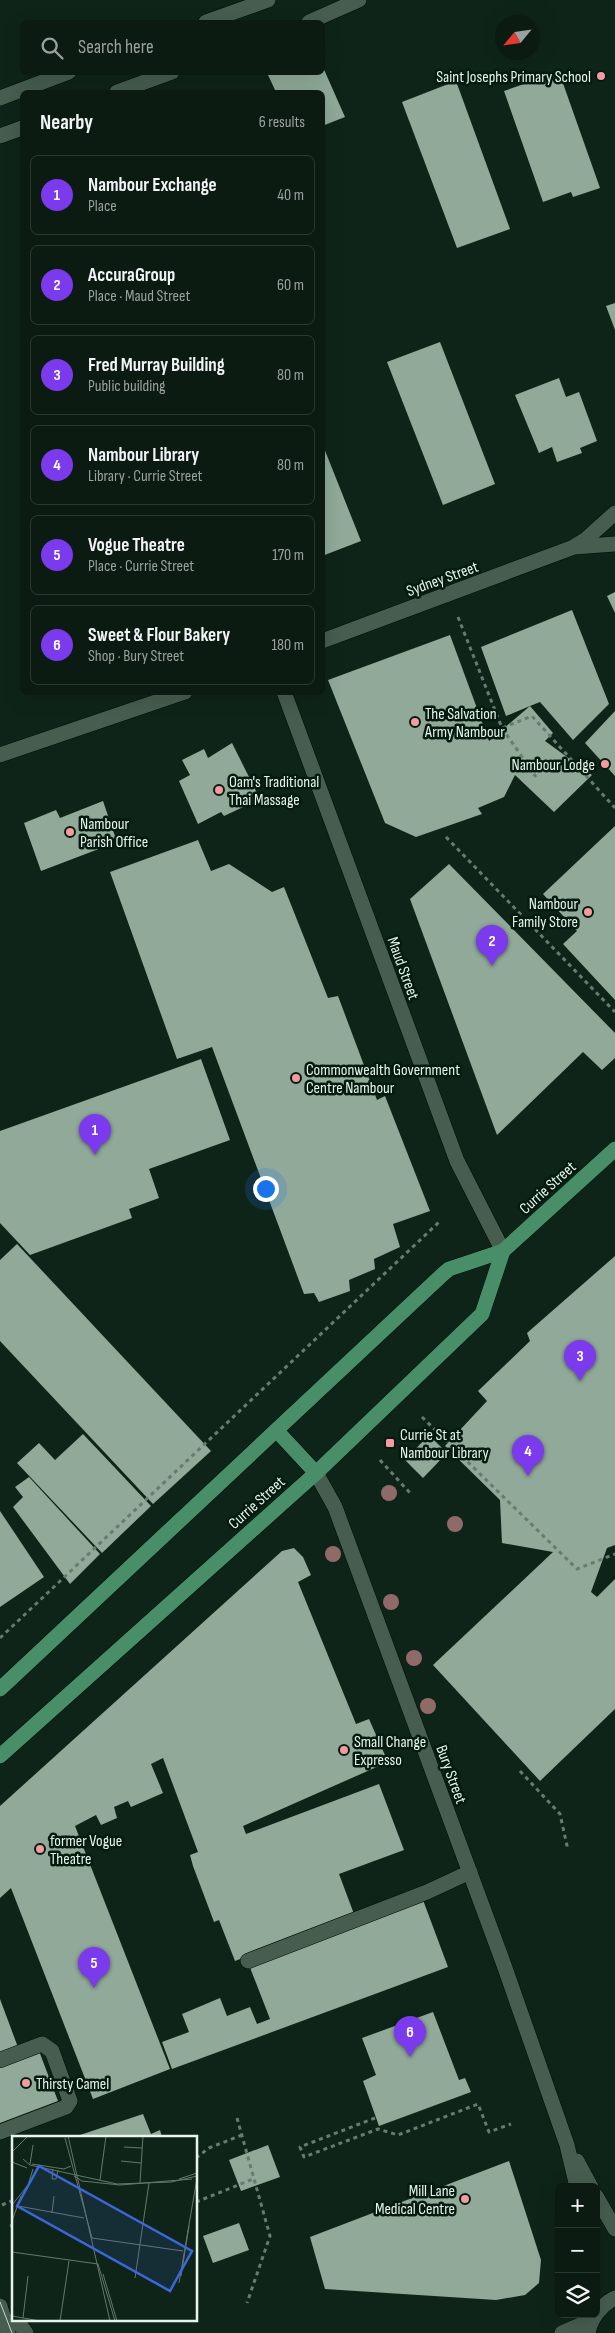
<!DOCTYPE html>
<meta charset="utf-8">
<style>
:root{--surface:#0b1b12;--page:#14241b;--text:#f1f3f6;--muted:#9aa19f;--line:#2b3932;--accent:#7c3aed}
body{margin:0;font-family:"Sofia Sans Condensed",sans-serif;background:var(--page);color:var(--text)}
.controls{position:absolute;right:15px;bottom:15px;display:grid;overflow:hidden;border-radius:8px;box-shadow:0 5px 20px #0002}
.controls button{width:45px;height:45px;display:grid;place-items:center;padding:0;border:0;border-bottom:1px solid var(--line);background:var(--surface);color:var(--text);font:25px sans-serif}
.compass{position:absolute;left:495px;top:15px;width:45px;height:45px;border-radius:50%;background:var(--surface);box-shadow:0 5px 20px #0002;rotate:241deg}
.you{position:absolute;left:265px;top:1188px;width:18px;height:18px;margin:-12px;border:4px solid #fff;border-radius:50%;background:#1a73e8;box-shadow:0 0 0 8px #1a73e833}
.badge{display:grid;place-items:center;width:32px;height:32px;border-radius:50%;background:var(--accent);color:#fff;font-size:16px;font-weight:700}
.pin{position:absolute;translate:-50% -41px;filter:drop-shadow(0 1px 2px #0008)}
.pin::after{content:'';position:absolute;top:26px;width:18px;height:15px;background:inherit;clip-path:polygon(0 0,100% 0,50% 100%)}
.list{margin:0;padding:0;list-style:none}
h2{display:flex;justify-content:space-between;align-items:center;height:65px;margin:0;padding:0 20px;font-size:21px}
h2 small{font-size:16px;font-weight:400;color:var(--muted)}
.list li{display:grid;grid-template-columns:32px 1fr auto;gap:15px;align-items:center;box-sizing:border-box;height:80px;margin:0 10px 10px;padding:0 10px;border:1px solid var(--line);border-radius:8px}
.list b{display:block;font-size:19px;white-space:nowrap}
.list p{margin:0;font-size:16px;white-space:nowrap;color:var(--muted)}
.list em{font-size:16px;font-style:normal;color:var(--muted)}
.icon{flex:none;width:28px;height:28px;fill:none;stroke:currentColor;stroke-width:2;stroke-linecap:round;stroke-linejoin:round}
.map{position:relative;flex:none;width:615px;height:2333px;overflow:hidden}
.search{position:absolute;background:var(--surface);box-shadow:0 5px 20px #0002;left:20px;top:20px;width:305px;height:55px;display:flex;align-items:center;gap:12px;box-sizing:border-box;padding:0 18px;border-radius:8px;color:var(--muted);font-size:19px}
.panel{position:absolute;background:var(--surface);box-shadow:0 5px 20px #0002;left:20px;top:90px;width:305px;height:605px;border-radius:8px}
.map>svg:first-child{display:block}
.building{fill:#90a999}
.lines{fill:none;stroke-linecap:round;stroke-linejoin:round}
.minor-casing{stroke:#000d04;stroke-width:16}
.major-casing{stroke:#000d04;stroke-width:16}
.path{stroke:#697b70;stroke-width:3;stroke-dasharray:4 4;stroke-linecap:butt}
.minor{stroke:#465d4f;stroke-width:15}
.major{stroke:#488e69;stroke-width:15}
.tram{stroke:#cad9d0;stroke-width:1}
.tree{fill:#906a68}
.poi-dot{fill:#f49aa1;stroke:#061b0f;stroke-width:2}
.labels{text-anchor:middle;stroke-width:5;stroke-linejoin:round;paint-order:stroke}
.poi-label{font-size:16px;fill:#e6f4eb;stroke:#061b0f;text-anchor:start}
.street-label{font-size:16px;fill:#e6f4eb;stroke:#061b0f}
.inset-road{fill:none;stroke:#65776c;stroke-width:1}
.view{fill:#3b67db;fill-opacity:0.15;stroke:#3b67db;stroke-width:2.5}
.inset-edge{fill:none;stroke:#e6f4eb;stroke-width:2.5}
</style>
<div class="map">
<svg width="615" height="2333" viewBox="0 0 615 2333">
<rect width="100%" height="100%" fill="#0f2418"/>
<g class="building">
<polygon points="322,65 345,117 322,126 322,92 276,92 268,75 275,72 293,72 294,75 300,72 322,72"/>
<polygon points="559,72 600,188 573,197 571,192 543,202 504,91"/>
<polygon points="456,81 510,229 457,248 402,102"/>
<polygon points="615,303 615,330 606,306"/>
<polygon points="440,342 495,484 443,505 387,362"/>
<polygon points="559,378 566,397 579,392 597,441 580,448 582,453 557,462 552,447 539,453 515,395"/>
<polygon points="322,443 361,541 322,556"/>
<polygon points="615,592 615,613 607,596"/>
<polygon points="572,610 609,704 573,740 540,702 530,706 553,733 545,741 592,775 554,812 515,775 504,797 478,808 482,814 416,837 385,823 328,680 450,635 489,741 530,706 506,716 481,647"/>
<polygon points="615,711 615,776 585,743"/>
<polygon points="232,743 260,799 224,816 221,812 198,824 179,781 190,775 182,760 204,749 208,758"/>
<polygon points="103,801 117,842 41,871 24,823 56,810 60,818"/>
<polygon points="615,826 615,1000 563,944 577,931 543,894"/>
<polygon points="198,840 211,871 229,864 272,892 284,887 328,998 338,996 377,1100 385,1096 430,1211 393,1224 400,1247 374,1259 375,1269 349,1280 350,1291 319,1302 314,1293 304,1294 212,1047 177,1059 110,872"/>
<polygon points="449,864 615,1033 615,1058 602,1070 583,1052 497,1135 410,899"/>
<polygon points="201,1059 230,1140 149,1169 159,1198 129,1209 132,1218 30,1255 0,1223 0,1131"/>
<polygon points="17,1244 211,1451 153,1504 0,1341 0,1260"/>
<polygon points="615,1256 615,1545 607,1548 591,1592 597,1597 615,1579 615,1709 540,1781 433,1665 553,1552 502,1543 500,1500 445,1446 487,1401 478,1391 530,1341 527,1333"/>
<polygon points="83,1434 151,1506 102,1553 17,1463 39,1443 55,1460"/>
<polygon points="429,1435 447,1453 423,1478 405,1460"/>
<polygon points="29,1477 100,1554 70,1584 13,1507 23,1497 15,1487"/>
<polygon points="0,1511 44,1577 0,1607"/>
<polygon points="294,1548 303,1557 311,1575 298,1582 356,1724 369,1719 388,1762 243,1826 246,1834 379,1784 404,1850 339,1874 354,1914 235,1961 219,1920 214,1922 193,1866 190,1855 198,1852 163,1758 151,1764 163,1793 131,1807 128,1801 114,1807 117,1818 101,1825 96,1815 75,1826 170,2069 93,2099 11,1888 0,1898 0,1806 282,1551"/>
<polygon points="423,1900 448,1967 172,2069 162,2042 189,2032 182,2014 220,1998 227,2016 250,2007 257,2024 270,2019 249,1965"/>
<polygon points="0,1999 22,2058 39,2051 58,2101 0,2123"/>
<polygon points="433,2012 459,2080 465,2078 471,2092 379,2126 363,2081 376,2075 362,2038"/>
<polygon points="143,2114 151,2134 160,2130 162,2137 74,2137"/>
<polygon points="268,2145 280,2177 241,2191 229,2160"/>
<polygon points="509,2161 541,2260 539,2283 525,2295 496,2300 325,2289 310,2237"/>
<polygon points="239,2223 249,2250 213,2263 203,2236"/>
</g>
<g class="lines">
<defs>
<g id="minor">
<polyline points="206,22 268,0"/>
<polyline points="309,22 359,0"/>
<polyline points="117,92 172,72"/>
<polyline points="0,98 69,72"/>
<polyline points="0,136 22,128"/>
<polyline points="575,546 585,540 615,513"/>
<polyline points="322,641 574,547 615,544"/>
<polyline points="284,692 457,1161 503,1251"/>
<polyline points="0,755 185,692"/>
<polyline points="316,1473 335,1507 504,1965 567,2145 577,2187"/>
<polyline points="248,1961 427,1892 470,1872"/>
<polyline points="0,2060 42,2044 52,2051 70,2101 66,2107 0,2132"/>
<polyline points="577,2161 591,2187"/>
<polyline points="596,2196 615,2229"/>
<polyline points="0,2306 8,2333"/>
<polyline points="16,2319 26,2333"/>
<polyline points="562,2333 592,2320"/>
<path d="M588 2333C591 2318 601 2305 615 2298"/>
</g>
<g id="major">
<polyline points="277,1431 316,1473"/>
<polyline points="0,1689 442,1275 449,1269 503,1251 615,1149"/>
<polyline points="0,1756 316,1473 482,1314 503,1251"/>
</g>
</defs>
<use href="#minor" class="minor-casing"/>
<use href="#major" class="major-casing"/>
<g class="path">
<polyline points="458,617 502,728 532,716 615,808"/>
<polyline points="502,728 536,777"/>
<polyline points="446,837 615,1012"/>
<polyline points="422,1417 577,1569 615,1554"/>
<polyline points="380,1460 410,1493"/>
<polyline points="0,1638 439,1222"/>
<polyline points="520,1771 560,1814 568,1850"/>
<polyline points="237,2118 270,2236 247,2303"/>
<polyline points="375,2118 300,2147 304,2157 378,2129 398,2135 478,2104 489,2132 511,2124"/>
<polyline points="196,2158 209,2148 242,2135"/>
<polyline points="196,2202 253,2179"/>
<polyline points="2,2205 14,2200"/>
<polyline points="10,2226 14,2225"/>
</g>
<use href="#minor" class="minor"/>
<use href="#major" class="major"/>
<polyline class="tram" points="0,2302 12,2333"/>
</g>
<g class="tree">
<circle cx="389" cy="1493" r="8"/>
<circle cx="455" cy="1524" r="8"/>
<circle cx="333" cy="1554" r="8"/>
<circle cx="391" cy="1602" r="8"/>
<circle cx="414" cy="1658" r="8"/>
<circle cx="428" cy="1706" r="8"/>
</g>
<g class="poi-dot">
<circle cx="601" cy="76" r="5"/>
<circle cx="415" cy="722" r="5"/>
<circle cx="605" cy="764" r="5"/>
<circle cx="219" cy="790" r="5"/>
<circle cx="70" cy="832" r="5"/>
<circle cx="588" cy="912" r="5"/>
<circle cx="296" cy="1078" r="5"/>
<rect x="385" y="1438" width="10" height="10" rx="2.5"/>
<circle cx="344" cy="1750" r="5"/>
<circle cx="40" cy="1849" r="5"/>
<circle cx="26" cy="2083" r="5"/>
<circle cx="465" cy="2199" r="5"/>
</g>
<g class="labels">
<g class="poi-label">
<text x="591" y="82" text-anchor="end">Saint Josephs Primary School</text>
<text x="425" y="719">The Salvation<tspan x="425" dy="18">Army Nambour</tspan></text>
<text x="595" y="770" text-anchor="end">Nambour Lodge</text>
<text x="229" y="787">Oam's Traditional<tspan x="229" dy="18">Thai Massage</tspan></text>
<text x="80" y="829">Nambour<tspan x="80" dy="18">Parish Office</tspan></text>
<text x="578" y="909" text-anchor="end">Nambour<tspan x="578" dy="18">Family Store</tspan></text>
<text x="306" y="1075">Commonwealth Government<tspan x="306" dy="18">Centre Nambour</tspan></text>
<text x="400" y="1440">Currie St at<tspan x="400" dy="18">Nambour Library</tspan></text>
<text x="354" y="1747">Small Change<tspan x="354" dy="18">Expresso</tspan></text>
<text x="50" y="1846">former Vogue<tspan x="50" dy="18">Theatre</tspan></text>
<text x="36" y="2089">Thirsty Camel</text>
<text x="455" y="2196" text-anchor="end">Mill Lane<tspan x="455" dy="18">Medical Centre</tspan></text>
</g>
<g class="street-label">
<text transform="translate(442 578) rotate(-20)" y="6">Sydney Street</text>
<text transform="translate(404 968) rotate(70)" y="6">Maud Street</text>
<text transform="translate(547 1187) rotate(-42)" y="6">Currie Street</text>
<text transform="translate(256 1502) rotate(-42)" y="6">Currie Street</text>
<text transform="translate(452 1774) rotate(70)" y="6">Bury Street</text>
</g>
</g>
<g transform="translate(12 2136)">
<rect width="185" height="185" fill="#0f2418"/>
<path class="inset-road" d="M56 0 98 185M53 2 80 102M112 11 130 12M0 16 16 0M11 23 18 29 105 48 159 46 185 40M109 25 129 27M0 26 15 32M18 28 21 9M20 28 52 33 59 30M41 33 40 43H44L46 34M62 40 70 45 108 49 180 43M167 43 185 37M88 44 94 0M128 47 131 0M0 69 16 49 21 33M6 70 72 82M40 77 42 60M0 85 9 60M80 102 171 115M0 116 86 128M86 128 103 185M91 138 105 185M169 140 177 90M123 142 137 47M167 147 185 42M0 180 28 185M11 182 16 140M48 185 57 125"/>
<path class="view" d="M27 30 180 115 158 155 5 70Z"/>
<rect width="185" height="185" class="inset-edge"/>
</g>
</svg>
<div class="controls">
<button>+</button>
<button>−</button>
<button><svg class="icon" aria-label="layers" viewBox="0 0 24 24"><path d="M12 4l9 5-9 5-9-5zM3 14l9 5 9-5"/></svg></button>
</div>
<svg class="compass" viewBox="-18 -18 36 36"><path d="M0-13l5 13h-10z" fill="#e53935"/><path d="M0 13l5-13h-10z" fill="#9aa19f"/></svg>
<div class="you"></div>
<div class="pin badge" style="left:95px;top:1155px">1</div>
<div class="pin badge" style="left:492px;top:966px">2</div>
<div class="pin badge" style="left:580px;top:1381px">3</div>
<div class="pin badge" style="left:528px;top:1476px">4</div>
<div class="pin badge" style="left:94px;top:1988px">5</div>
<div class="pin badge" style="left:410px;top:2057px">6</div>
<div class="search"><svg class="icon" aria-label="search" viewBox="0 0 24 24"><circle cx="10" cy="10" r="6"/><path d="M15 15l6 6"/></svg>Search here</div>
<section class="panel">
<h2>Nearby<small>6 results</small></h2>
<ul class="list">
<li><span class="badge">1</span><div><b>Nambour Exchange</b><p>Place</p></div><em>40 m</em></li>
<li><span class="badge">2</span><div><b>AccuraGroup</b><p>Place · Maud Street</p></div><em>60 m</em></li>
<li><span class="badge">3</span><div><b>Fred Murray Building</b><p>Public building</p></div><em>80 m</em></li>
<li><span class="badge">4</span><div><b>Nambour Library</b><p>Library · Currie Street</p></div><em>80 m</em></li>
<li><span class="badge">5</span><div><b>Vogue Theatre</b><p>Place · Currie Street</p></div><em>170 m</em></li>
<li><span class="badge">6</span><div><b>Sweet &amp; Flour Bakery</b><p>Shop · Bury Street</p></div><em>180 m</em></li>
</ul>
</section>
</div>
